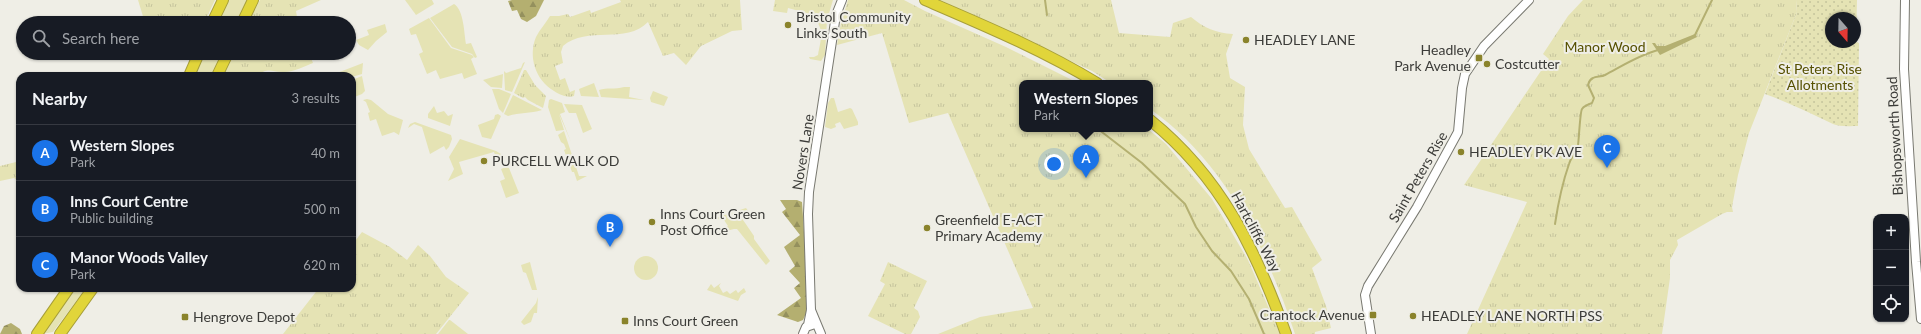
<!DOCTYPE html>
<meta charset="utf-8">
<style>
:root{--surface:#171b24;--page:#20242c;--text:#f1f3f6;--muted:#9ea1a6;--line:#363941;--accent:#1a73e8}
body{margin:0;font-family:Lato,sans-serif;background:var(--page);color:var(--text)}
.controls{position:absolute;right:12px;bottom:12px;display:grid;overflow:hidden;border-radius:8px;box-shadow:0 1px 3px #0004}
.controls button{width:36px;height:36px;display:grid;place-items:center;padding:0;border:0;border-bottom:1px solid var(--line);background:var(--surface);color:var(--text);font:20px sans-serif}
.compass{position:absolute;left:1825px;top:12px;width:36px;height:36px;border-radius:50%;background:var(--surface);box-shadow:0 1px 3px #0004;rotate:160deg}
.you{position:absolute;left:1054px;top:164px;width:14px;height:14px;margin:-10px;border:3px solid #fff;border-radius:50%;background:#1a73e8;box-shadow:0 0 0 6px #1a73e833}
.badge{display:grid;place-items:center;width:26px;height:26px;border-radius:50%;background:var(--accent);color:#fff;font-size:13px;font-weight:700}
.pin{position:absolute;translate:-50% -33px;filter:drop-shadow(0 1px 2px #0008)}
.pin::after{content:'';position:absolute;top:21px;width:14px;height:12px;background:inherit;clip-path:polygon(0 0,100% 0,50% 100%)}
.popup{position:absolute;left:1019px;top:80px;width:134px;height:52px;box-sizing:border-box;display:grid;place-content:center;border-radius:8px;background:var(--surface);filter:drop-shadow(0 1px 3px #0005);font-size:13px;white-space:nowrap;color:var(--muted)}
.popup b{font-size:15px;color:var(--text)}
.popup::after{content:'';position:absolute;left:50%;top:100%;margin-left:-8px;border:8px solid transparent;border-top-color:var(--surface)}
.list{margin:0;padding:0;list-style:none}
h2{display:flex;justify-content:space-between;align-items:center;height:52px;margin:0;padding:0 16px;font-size:17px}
h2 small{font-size:13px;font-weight:400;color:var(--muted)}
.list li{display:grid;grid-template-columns:26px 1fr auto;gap:12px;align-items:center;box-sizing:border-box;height:56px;padding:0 16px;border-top:1px solid var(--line)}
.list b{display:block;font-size:15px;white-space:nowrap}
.list p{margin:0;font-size:13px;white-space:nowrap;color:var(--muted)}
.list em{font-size:13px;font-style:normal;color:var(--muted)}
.icon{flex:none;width:22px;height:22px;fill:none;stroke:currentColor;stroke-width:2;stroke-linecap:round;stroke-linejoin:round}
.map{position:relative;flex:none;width:1921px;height:334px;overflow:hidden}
.search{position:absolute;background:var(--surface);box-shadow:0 1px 3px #0004;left:16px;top:16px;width:340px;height:44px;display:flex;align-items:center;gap:10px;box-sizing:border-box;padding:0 14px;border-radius:22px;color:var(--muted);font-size:15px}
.panel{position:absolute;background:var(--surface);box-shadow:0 1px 3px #0004;left:16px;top:72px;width:340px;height:220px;border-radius:12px}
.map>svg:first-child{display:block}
.grass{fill:#e5e3b4}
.forest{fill:url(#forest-firs)}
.park{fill:url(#park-tufts)}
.garden{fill:url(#garden-dots);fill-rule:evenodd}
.water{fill:#b4b071}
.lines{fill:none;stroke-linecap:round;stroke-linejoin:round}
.stream{stroke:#b4b071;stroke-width:2}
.secondary-casing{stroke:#797971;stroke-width:10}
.highway-casing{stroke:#a79f3a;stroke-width:12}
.secondary{stroke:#fff;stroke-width:8}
.highway{stroke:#e1d53a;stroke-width:10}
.poi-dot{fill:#8a832b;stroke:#efeee6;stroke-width:1.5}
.labels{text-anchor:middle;stroke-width:4;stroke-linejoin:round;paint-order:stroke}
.poi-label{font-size:14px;fill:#3c3c39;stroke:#efeee6;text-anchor:start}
.park-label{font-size:14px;fill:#565000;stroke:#efeee6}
.street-label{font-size:14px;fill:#3c3c39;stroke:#efeee6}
</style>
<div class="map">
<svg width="1921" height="334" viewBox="0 0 1921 334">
<defs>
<pattern id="forest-firs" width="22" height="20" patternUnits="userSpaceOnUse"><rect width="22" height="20" fill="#b4af70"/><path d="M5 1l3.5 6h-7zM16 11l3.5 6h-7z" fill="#94905d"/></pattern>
<pattern id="park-tufts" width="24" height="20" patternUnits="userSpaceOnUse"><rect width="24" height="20" fill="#e5e3b4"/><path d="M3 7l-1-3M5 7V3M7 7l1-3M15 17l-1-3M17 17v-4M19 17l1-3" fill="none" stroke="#c5c49c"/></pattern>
<pattern id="garden-dots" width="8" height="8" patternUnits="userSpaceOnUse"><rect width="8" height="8" fill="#e5e3b4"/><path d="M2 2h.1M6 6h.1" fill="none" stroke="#c5c49c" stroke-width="1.8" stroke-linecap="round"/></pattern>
</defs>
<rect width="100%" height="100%" fill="#efeee6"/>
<g class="grass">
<polygon points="227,0 249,0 238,23 216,23"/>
<polygon points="405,0 432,0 434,4 416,15"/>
<path d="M454 4C464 10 464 33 466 44L471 43 477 57 475 58 472 54 452 47 430 18Z"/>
<path d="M813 17 827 20 825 55 821 61 810 59 809 57H814L818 55C821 39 825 29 813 17Z"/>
<polygon points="429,18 451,48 472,55 474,57 471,59 477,74 464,79 462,73 440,79 436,70 427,74 419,54 423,52 416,34 411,35 409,29"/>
<polygon points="385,24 387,32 376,41 368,50 359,45 356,40 369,35 367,30"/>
<polygon points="203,53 224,53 212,76 192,76"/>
<polygon points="525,62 512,92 505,90 504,71 506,73 521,68 523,63"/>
<polygon points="363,63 362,74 352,77 338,76 337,73"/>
<polygon points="503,74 502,88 491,87 483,80"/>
<polygon points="362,76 365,91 362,94 352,98 352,80"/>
<polygon points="594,83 599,97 581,96 579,89"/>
<path d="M624 87H630L629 97 644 100 601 97 599 90C607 87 615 90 624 87Z"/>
<polygon points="492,89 499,89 511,94 503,113 499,109"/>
<polygon points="653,91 668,97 664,106 651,102 650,98"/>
<path d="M513 95 542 110C530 114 520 112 508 116L504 114Z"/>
<polygon points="831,98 834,98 838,112 850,108 852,109 858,122 858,125 844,129 840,122 835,124 836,127 831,129 825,127 828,103"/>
<polygon points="367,99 371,100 388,114 403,120 399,135 394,132 382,136 376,119 370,121 368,113 370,112 366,102 363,100"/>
<polygon points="551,99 562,103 565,112 560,114 571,142 559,114 564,130 556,131 548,107 549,100"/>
<polygon points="564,104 582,105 592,129 583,133 576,113 569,113"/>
<polygon points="434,106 437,113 444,111 448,116 453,114 450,126 428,118 428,114"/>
<polygon points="498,114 501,116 491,139 482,137 478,125 494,119 495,115"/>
<polygon points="415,122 451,135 452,139 449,147 446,150 444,146 430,154 422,127 414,124 408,128 410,124"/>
<polygon points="564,131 579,176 587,176 577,181 574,172 572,172 564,150 566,149 564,144 561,142 558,135"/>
<polygon points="460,139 496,151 501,154 503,161 498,163 494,152 459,162 463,174 448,181 454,169 449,157"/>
<polygon points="506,167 509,168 519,193 506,198 500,181 505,179 501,169"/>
<polygon points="746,208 749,212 741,217 754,236 754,239 770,261 766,265 737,229 734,229 726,231 724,229 728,226 722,217 717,220 715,218"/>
<circle cx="646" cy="268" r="12"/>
<polygon points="530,262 537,290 532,290 526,273 523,272 521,265"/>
<polygon points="721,283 719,286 723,293 727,291 730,294 736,290 738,293 744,288 746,292 741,295 738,301 707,290 711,284 714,288"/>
<polygon points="75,288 86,288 53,332 42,334"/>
<polygon points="538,297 537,313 534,313 531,322 524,325 521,322 536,303"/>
<polygon points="449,320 450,320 468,334 438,334"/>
</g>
<g class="forest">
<polygon points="512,0 544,0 536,16 527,22 521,19 517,10 512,11 508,1"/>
<polygon points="780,200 797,200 802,202 809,307 803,320 798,322 777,315 801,298 794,288 800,283 789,271 795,266 784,247 800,235 782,212 786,209"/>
<polygon points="11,323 20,329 22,334 0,334 4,326"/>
</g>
<g class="park">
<polygon points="138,0 215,0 204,23 145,23"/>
<polygon points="260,0 321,0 296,11 298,23 248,23"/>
<path d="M620 0H740L742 30 732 31 701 46 686 65 674 53 663 56 648 22C626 45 587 25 563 46L561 52 563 63 555 66 560 80 565 78 570 92 575 90 574 96C568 98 560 95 554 91 535 80 528 56 536 37 540 29 546 23 550 16H559L568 14 570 17 590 10 591 13 621 2Z"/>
<polygon points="775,0 833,0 827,20 813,17 808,20 798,16 799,11 788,8 787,13 773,11"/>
<polygon points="848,0 904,0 925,11 1006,47 1078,83 1022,83 1022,129 1148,129 1166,144 1212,199 1248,260 1280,334 938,334 980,317 1033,308 948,113 909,123 882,33 837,45 841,23"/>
<path d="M940 0H1111L1119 33 1170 37 1173 23 1191 17C1204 28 1216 33 1233 34L1226 54 1230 78 1245 87 1243 125 1249 149 1285 208 1292 207 1322 260 1312 268 1326 306 1331 328 1315 332V334H1295C1267 250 1225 161 1150 109V83H1111L1092 71Z"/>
<polygon points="1583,0 1796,0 1797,12 1749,133 1738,175 1732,207 1733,212 1727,212 1722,214 1677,240 1678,245 1670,260 1670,278 1662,334 1467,334 1527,202 1464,185 1549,59 1543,54 1568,16"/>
<path d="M233 53H309L313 63C305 66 293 72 285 72 272 73 269 66 257 76H222Z"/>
<polygon points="526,70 535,85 546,96 543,108 528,100 525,97 523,98 514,93 524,70"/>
<polygon points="20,161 20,182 14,178 0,181 0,166"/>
<polygon points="362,232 390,247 407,260 418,245 430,256 446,277 469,293 436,334 283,334 319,288 352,288 352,245"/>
<polygon points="888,262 927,281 914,308 918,311 920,317 911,334 905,334 868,316 885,284 880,281"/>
</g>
<path class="garden" d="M1796 0H1857L1856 42 1859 43 1858 126C1851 126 1839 127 1833 124 1812 114 1788 102 1765 94L1797 12ZM1831 18H1855V42H1831Z"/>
<polygon class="water" points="1695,34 1697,37 1660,55 1652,43 1655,43 1657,46 1665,46"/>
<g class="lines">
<g class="stream">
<polyline points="1045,0 1047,15"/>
<polyline points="1695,35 1712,0"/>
<polyline points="1098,129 1142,163 1185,204 1196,227 1212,251 1231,271 1249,299 1264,334"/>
<path d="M1555 224C1558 204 1562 184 1569 164 1571 157 1576 153 1578 145 1579 139 1580 112 1582 109 1584 106 1589 104 1592 103L1594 98 1588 85C1589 82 1589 80 1593 78 1596 76 1601 77 1605 75 1622 66 1639 55 1658 50"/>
</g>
<defs>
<g id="secondary">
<polyline points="1905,0 1904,69 1916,262 1921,319"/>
<polyline points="811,310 821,334"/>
<polyline points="808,325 811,310 808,214 809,192 836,15 842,0"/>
<polyline points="803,334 806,327 812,325"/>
<polyline points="1371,334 1365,295 1368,286 1417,207 1458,132 1462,88 1465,74 1484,46 1529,0"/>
</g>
<g id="highway">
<path d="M925 0C983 25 1043 50 1097 83"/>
<polyline points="212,23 223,0"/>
<polyline points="242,23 253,0"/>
<polyline points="189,76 199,53"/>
<polyline points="217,76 228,53"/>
<path d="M1150 120C1221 177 1256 250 1286 334"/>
<polyline points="37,334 69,288"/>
<polyline points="60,334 93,288"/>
</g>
</defs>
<use href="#secondary" class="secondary-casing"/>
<use href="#highway" class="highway-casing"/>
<use href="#secondary" class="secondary"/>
<use href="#highway" class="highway"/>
</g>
<g class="poi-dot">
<circle cx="788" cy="25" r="4"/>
<circle cx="1246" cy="40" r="4"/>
<rect x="1475" y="54" width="8" height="8" rx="2"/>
<circle cx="1487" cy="64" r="4"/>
<circle cx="1461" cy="152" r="4"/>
<circle cx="484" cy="161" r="4"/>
<circle cx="652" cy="222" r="4"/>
<circle cx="927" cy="228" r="4"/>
<rect x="1369" y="311" width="8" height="8" rx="2"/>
<circle cx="1413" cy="316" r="4"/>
<rect x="181" y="313" width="8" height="8" rx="2"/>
<rect x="621" y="317" width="8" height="8" rx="2"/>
</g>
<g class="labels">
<g class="poi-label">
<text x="796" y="22">Bristol Community<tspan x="796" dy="16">Links South</tspan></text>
<text x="1254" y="45">HEADLEY LANE</text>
<text x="1471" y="55" text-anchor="end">Headley<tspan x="1471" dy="16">Park Avenue</tspan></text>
<text x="1495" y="69">Costcutter</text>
<text x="1469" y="157">HEADLEY PK AVE</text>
<text x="492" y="166">PURCELL WALK OD</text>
<text x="660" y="219">Inns Court Green<tspan x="660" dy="16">Post Office</tspan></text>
<text x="935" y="225">Greenfield E-ACT<tspan x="935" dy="16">Primary Academy</tspan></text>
<text x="1365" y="320" text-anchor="end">Crantock Avenue</text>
<text x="1421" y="321">HEADLEY LANE NORTH PSS</text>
<text x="193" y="322">Hengrove Depot</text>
<text x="633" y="326">Inns Court Green</text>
</g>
<g class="park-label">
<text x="1605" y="52">Manor Wood</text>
<text x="1820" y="74">St Peters Rise<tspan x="1820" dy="16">Allotments</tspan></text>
</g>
<g class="street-label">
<text transform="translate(1895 136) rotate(-93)" y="5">Bishopsworth Road</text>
<text transform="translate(803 152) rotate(-81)" y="5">Novers Lane</text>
<text transform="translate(1418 177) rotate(-60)" y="5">Saint Peters Rise</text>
<text transform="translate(1256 232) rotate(62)" y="5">Hartcliffe Way</text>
</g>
</g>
</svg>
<div class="controls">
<button>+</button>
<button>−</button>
<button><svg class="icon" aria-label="locate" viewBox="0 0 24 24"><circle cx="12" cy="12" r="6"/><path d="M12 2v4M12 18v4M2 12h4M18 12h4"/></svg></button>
</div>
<svg class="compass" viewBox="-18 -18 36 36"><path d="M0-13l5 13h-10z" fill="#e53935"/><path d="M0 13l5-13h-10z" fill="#9ea1a6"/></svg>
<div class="you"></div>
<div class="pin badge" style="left:1086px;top:178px">A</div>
<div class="popup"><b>Western Slopes</b>Park</div>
<div class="pin badge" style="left:610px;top:247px">B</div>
<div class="pin badge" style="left:1607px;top:168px">C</div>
<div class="search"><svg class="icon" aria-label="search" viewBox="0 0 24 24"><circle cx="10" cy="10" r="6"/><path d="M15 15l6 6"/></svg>Search here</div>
<section class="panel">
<h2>Nearby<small>3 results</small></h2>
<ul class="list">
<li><span class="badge">A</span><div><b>Western Slopes</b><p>Park</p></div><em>40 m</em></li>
<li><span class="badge">B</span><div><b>Inns Court Centre</b><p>Public building</p></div><em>500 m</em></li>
<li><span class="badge">C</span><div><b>Manor Woods Valley</b><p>Park</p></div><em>620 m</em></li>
</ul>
</section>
</div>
